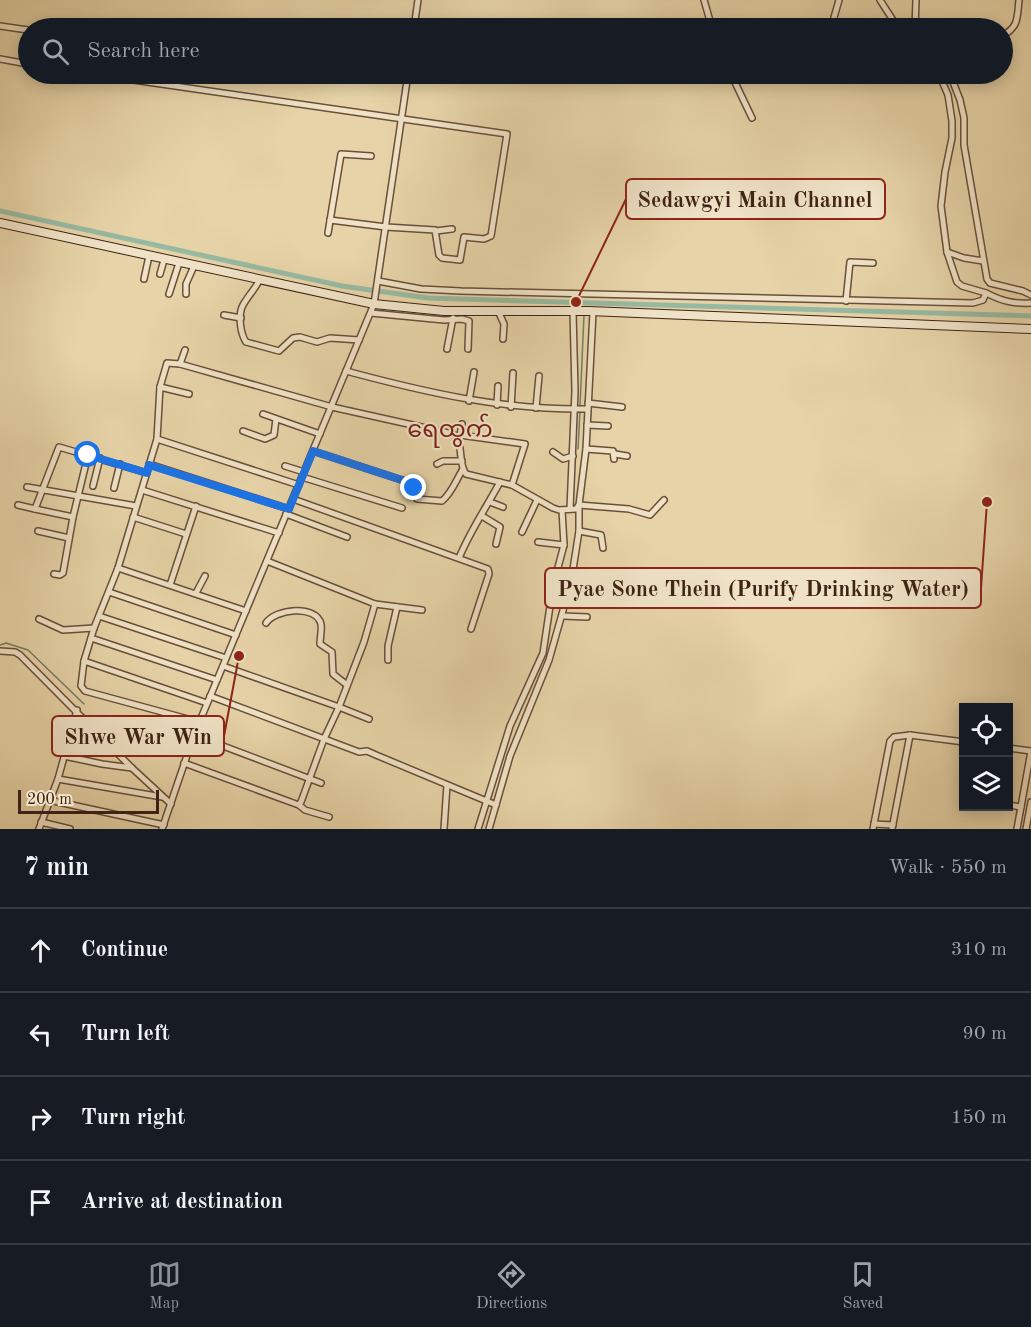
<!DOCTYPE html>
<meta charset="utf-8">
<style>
:root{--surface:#171b24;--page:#242831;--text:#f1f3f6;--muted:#9ea1a6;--line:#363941;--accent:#8c9099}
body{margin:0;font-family:"Old Standard TT","Noto Sans Myanmar",serif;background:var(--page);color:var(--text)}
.controls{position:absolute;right:18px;bottom:18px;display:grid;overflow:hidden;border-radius:0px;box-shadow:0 3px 15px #0003}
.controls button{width:54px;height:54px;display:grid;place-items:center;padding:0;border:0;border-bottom:2px solid var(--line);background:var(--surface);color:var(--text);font:30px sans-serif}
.scale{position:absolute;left:18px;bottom:15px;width:141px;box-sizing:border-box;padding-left:6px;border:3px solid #3f2315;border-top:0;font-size:16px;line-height:21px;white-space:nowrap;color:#3f2315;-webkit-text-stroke:4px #efe2c6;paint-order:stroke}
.stop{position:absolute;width:18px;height:18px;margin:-14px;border:4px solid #1a73e8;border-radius:50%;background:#fff}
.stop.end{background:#1a73e8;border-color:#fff;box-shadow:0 2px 6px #0008}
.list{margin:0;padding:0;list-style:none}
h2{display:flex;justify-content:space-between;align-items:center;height:78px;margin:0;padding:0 24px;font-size:26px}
h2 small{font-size:20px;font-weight:400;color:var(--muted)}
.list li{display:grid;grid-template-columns:39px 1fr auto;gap:18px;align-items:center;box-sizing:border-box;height:84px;padding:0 24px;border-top:2px solid var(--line)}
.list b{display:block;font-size:22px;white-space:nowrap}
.list em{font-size:20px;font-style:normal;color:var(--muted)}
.icon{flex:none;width:33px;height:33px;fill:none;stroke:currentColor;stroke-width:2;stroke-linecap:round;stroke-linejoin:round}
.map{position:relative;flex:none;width:1031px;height:829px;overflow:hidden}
.search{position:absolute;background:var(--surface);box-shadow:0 3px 15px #0003;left:18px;right:18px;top:18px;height:66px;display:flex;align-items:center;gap:15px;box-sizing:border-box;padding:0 21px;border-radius:33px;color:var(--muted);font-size:22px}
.sheet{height:414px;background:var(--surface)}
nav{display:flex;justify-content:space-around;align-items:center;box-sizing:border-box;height:84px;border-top:2px solid var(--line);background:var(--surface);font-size:16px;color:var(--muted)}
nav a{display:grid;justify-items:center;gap:3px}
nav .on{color:var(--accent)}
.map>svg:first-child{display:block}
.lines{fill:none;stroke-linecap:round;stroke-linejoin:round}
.stream{stroke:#747d6a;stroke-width:1.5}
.canal{stroke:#97b9a2;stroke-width:5}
.street-casing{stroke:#694f3a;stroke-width:8}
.secondary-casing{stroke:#3f2315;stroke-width:10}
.street{stroke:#efe2c6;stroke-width:5}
.secondary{stroke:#efe2c6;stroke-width:8}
.route{stroke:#1a73e8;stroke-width:8}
.labels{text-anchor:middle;stroke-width:4.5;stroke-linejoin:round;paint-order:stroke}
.quarter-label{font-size:24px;fill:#7a1f14;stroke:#efe2c6}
.leader{fill:none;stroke:#8f2418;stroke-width:2}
.callout-dot{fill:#8f2418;stroke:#efe2c6;stroke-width:2}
.callout{fill:#efe2c6;stroke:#8f2418;stroke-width:2}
.callout-label{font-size:22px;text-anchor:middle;font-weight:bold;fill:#3f2315}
</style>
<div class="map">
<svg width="1031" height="829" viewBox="0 0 1031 829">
<rect width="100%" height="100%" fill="#e6d3a7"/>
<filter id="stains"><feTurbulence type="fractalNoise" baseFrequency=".00333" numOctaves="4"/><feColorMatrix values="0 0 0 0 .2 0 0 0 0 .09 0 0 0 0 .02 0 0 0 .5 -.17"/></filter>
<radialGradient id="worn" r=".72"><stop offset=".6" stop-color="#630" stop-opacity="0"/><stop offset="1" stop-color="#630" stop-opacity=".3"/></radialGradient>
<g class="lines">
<g class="stream">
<polyline points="580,406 584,315"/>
<polyline points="578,449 580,411"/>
<polyline points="0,645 6,643 28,650 84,704"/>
</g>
<polyline class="canal" points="0,211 342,286 428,298 1031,316"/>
<defs>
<g id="street">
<polyline points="704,0 712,28"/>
<polyline points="880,0 898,28"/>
<polyline points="0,26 28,30"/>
<polyline points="414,28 418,0"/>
<polyline points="798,28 811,22 822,28"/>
<polyline points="831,28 839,0"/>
<polyline points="915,28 916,0"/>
<path d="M1002 36C1019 27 1017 18 1019 0"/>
<polyline points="0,59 28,64"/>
<polyline points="92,74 507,134 491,236 484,239 464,237 460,260 442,258 439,255 435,230 386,227 330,220"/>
<polyline points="731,74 752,118"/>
<polyline points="804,74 811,78 826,79"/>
<polyline points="939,74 948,95 952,121 952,138 945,172 941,206 947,252 957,282 962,286 986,293"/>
<polyline points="950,74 960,100 964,118 964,145 987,279 990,283 1023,291 1031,295"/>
<polyline points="436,231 452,229"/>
<polyline points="328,233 341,154 371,156"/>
<polyline points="947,252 964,258 983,261"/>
<polyline points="160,274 164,260"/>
<polyline points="144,279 149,256"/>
<path d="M259 281C255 289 248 296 243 305 238 314 240 333 246 342L279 351 293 338 300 337 317 342 330 338 359 340"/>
<path d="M378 281 421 289 461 291 973 303 983 300 986 293C1002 301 1013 304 1031 303"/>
<polyline points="169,294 179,263"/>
<polyline points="186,294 186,284 194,266"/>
<polyline points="846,301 850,262 873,263"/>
<polyline points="371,313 444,320 462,319 469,321 468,349"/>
<polyline points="499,313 504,324 503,339"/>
<polyline points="224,315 241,318"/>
<polyline points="447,349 453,318"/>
<polyline points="180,364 185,350"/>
<path d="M346 371C428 393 502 410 588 409"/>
<polyline points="160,387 189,394"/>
<polyline points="469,401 474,372"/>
<polyline points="588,403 622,407"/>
<polyline points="497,405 498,386"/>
<polyline points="511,407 513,373"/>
<polyline points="536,408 539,376"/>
<polyline points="263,414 320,434"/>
<polyline points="587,425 608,426"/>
<polyline points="243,431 265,439 274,435 276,419"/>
<polyline points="460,435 462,424"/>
<polyline points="457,437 460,435 525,444 512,485"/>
<polyline points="157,439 299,485"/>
<polyline points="586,449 613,451 614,459"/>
<path d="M313 451 408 482 414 488 417 499 442 501C452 493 456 480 463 469"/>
<polyline points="553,452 563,459 573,456"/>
<polyline points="615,454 627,456"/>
<polyline points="149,464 289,509"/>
<polyline points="437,464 443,461 462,461"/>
<polyline points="285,466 304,472"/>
<polyline points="302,477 402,508"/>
<polyline points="93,486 100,458"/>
<polyline points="27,487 136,506"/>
<polyline points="114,488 120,464"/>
<polyline points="142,490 279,533"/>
<polyline points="293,499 488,569 489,574 471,629"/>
<polyline points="490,502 503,507"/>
<polyline points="18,505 35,509 59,447 147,473"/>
<polyline points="35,509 73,517"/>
<polyline points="570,509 575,391 573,312"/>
<polyline points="286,514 347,537"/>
<polyline points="482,516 500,527 496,544"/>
<polyline points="133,517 186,534"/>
<polyline points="38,531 69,538"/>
<polyline points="579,531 601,535 603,548"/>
<polyline points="522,532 537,500"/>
<polyline points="538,542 564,545"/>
<path d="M459 558C470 531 486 508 500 482"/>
<polyline points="118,568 246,611"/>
<polyline points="54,574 60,575 63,573 73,517 88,455"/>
<polyline points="170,585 196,506"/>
<polyline points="109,592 236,635"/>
<polyline points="196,593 205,576"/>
<polyline points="375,604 422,610"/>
<polyline points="99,616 226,658"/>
<polyline points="563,616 587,617"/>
<polyline points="39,619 63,630 94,628"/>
<path d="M266 623C275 609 316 604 321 624 322 630 320 638 320 644L332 652 333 674 347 685"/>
<polyline points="91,638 217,680"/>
<polyline points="0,651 15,652 20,655 132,768 171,804"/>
<polyline points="388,660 388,646 397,607"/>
<polyline points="84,661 207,703"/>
<polyline points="223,666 339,707 369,719"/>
<polyline points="210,696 359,752 367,751 376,755 496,805"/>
<path d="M199 722 85 691 81 686 84 661 94 628 118 568 157 439 160 387 167 363 180 364 332 407 453 434C465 445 457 462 466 474L512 485 553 508 559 510 576 509 579 505 629 509 650 515 664 500"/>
<polyline points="136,733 190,748"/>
<polyline points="194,735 321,783"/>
<polyline points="1008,748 1031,751 1017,829"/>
<polyline points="64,756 102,764 132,768"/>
<polyline points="184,763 296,804 299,805 301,802 324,739 339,707 364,642 375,604 267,561"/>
<polyline points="58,779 162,797"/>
<polyline points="49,800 164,825"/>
<polyline points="299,805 305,810 329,817"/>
<polyline points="1008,805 1021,807"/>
<polyline points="41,822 70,829"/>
<polyline points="874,824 893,825"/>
<polyline points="39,829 58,779 77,710"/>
<polyline points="162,829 194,735 374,304 408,74"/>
<polyline points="444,829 447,785"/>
<polyline points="478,829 510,726 543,653 553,586 564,545 562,510"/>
<polyline points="489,829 510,756 549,660 571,582 579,531 579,505 586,449 593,312"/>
<polyline points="873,829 890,741 894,737 910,735 964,742"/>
<polyline points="892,829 910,735"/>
<polyline points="1026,829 1031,802"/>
</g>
<polyline id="secondary" points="0,223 374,304 444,311 589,311 1031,329"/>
</defs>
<use href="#street" class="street-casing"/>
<use href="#secondary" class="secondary-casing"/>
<use href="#street" class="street"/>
<use href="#secondary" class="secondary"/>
</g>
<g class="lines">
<polyline class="route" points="88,455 147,473 149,465 289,509 313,451 408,482 414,488"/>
</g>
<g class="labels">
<g class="quarter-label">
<text x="450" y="437">ရေထွက်</text>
</g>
</g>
<path class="leader" d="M576 302L626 199M987 502L981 588M239 656L224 736"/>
<g class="callout-dot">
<circle cx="576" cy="302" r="6"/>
<circle cx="987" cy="502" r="6"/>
<circle cx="239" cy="656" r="6"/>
</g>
<g class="callout">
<rect x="626" y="179" width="259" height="40" rx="6"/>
<rect x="545" y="568" width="436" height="40" rx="6"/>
<rect x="52" y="716" width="172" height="40" rx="6"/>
</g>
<g class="callout-label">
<text x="755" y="207">Sedawgyi Main Channel</text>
<text x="763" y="596">Pyae Sone Thein (Purify Drinking Water)</text>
<text x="138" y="744">Shwe War Win</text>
</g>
<rect width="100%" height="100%" filter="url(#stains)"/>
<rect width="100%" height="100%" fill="url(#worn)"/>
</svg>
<div class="controls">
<button><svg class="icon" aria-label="locate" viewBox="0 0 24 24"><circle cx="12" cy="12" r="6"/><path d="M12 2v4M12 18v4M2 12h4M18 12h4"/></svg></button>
<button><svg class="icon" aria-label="layers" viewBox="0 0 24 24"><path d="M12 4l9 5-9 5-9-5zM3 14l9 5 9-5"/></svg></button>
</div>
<div class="scale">200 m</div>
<div class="stop" style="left:88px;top:455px"></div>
<div class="stop end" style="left:414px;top:488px"></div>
<div class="search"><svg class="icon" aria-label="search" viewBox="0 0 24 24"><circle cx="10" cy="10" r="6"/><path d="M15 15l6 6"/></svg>Search here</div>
</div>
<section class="sheet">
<h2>7 min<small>Walk · 550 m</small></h2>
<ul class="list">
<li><svg class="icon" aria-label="ahead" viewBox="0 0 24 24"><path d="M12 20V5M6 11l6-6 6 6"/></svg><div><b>Continue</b></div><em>310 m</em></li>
<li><svg class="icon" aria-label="left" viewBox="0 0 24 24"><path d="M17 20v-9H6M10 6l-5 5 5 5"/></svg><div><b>Turn left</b></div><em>90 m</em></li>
<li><svg class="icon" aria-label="right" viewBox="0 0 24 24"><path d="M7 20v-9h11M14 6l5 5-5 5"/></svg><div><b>Turn right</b></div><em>150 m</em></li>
<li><svg class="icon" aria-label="arrive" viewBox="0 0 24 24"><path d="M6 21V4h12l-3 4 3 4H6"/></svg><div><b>Arrive at destination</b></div></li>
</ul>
</section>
<nav>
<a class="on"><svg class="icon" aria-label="map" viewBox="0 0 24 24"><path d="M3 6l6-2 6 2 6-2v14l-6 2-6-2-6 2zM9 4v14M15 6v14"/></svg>Map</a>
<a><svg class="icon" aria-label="directions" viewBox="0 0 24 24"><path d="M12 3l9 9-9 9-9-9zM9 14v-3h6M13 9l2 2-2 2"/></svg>Directions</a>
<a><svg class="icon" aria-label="saved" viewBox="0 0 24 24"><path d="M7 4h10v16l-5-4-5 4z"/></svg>Saved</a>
</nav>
